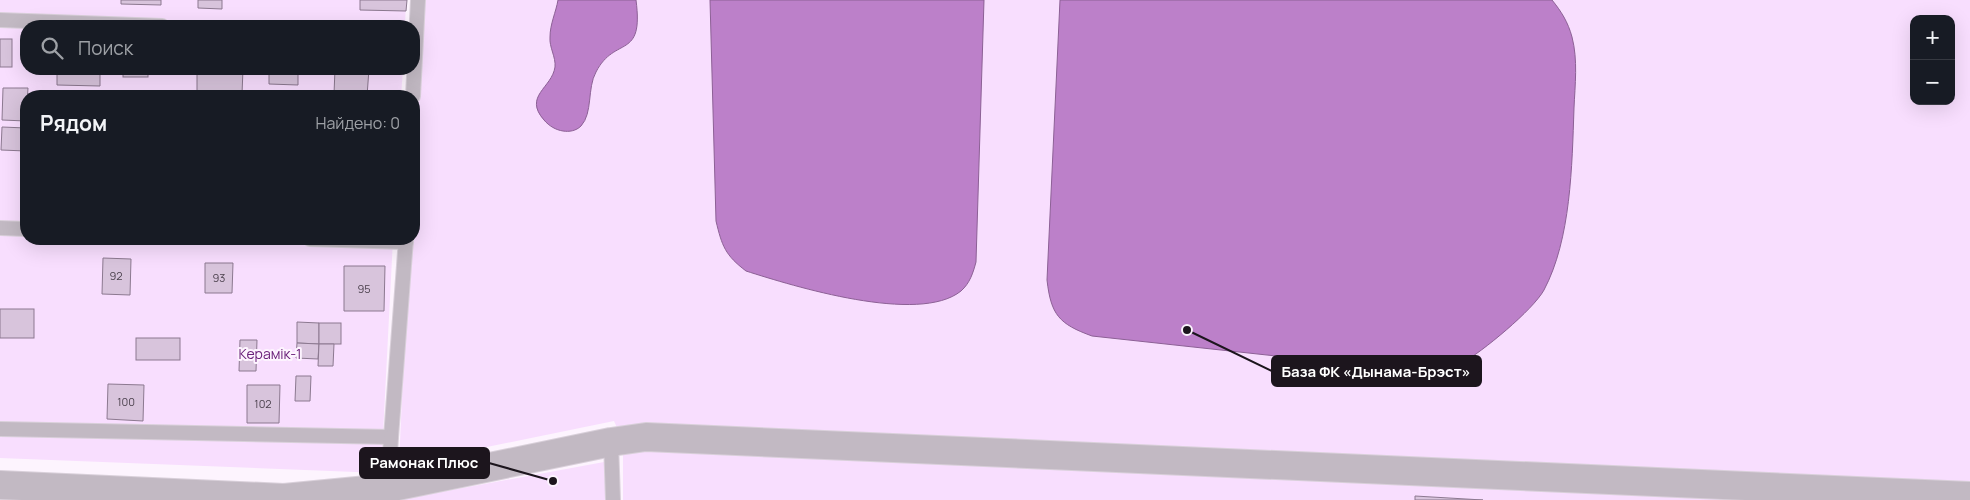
<!DOCTYPE html>
<html lang="ru">
<meta charset="utf-8">
<style>
:root{--surface:#171b24;--page:#20242c;--text:#f1f3f6;--muted:#9ea1a6;--line:#363941}
body{margin:0;font-family:Manrope,sans-serif;background:var(--page);color:var(--text)}
.controls{position:absolute;right:15px;top:15px;display:grid;overflow:hidden;border-radius:10px;box-shadow:0 5px 20px #0002}
.controls button{width:45px;height:45px;display:grid;place-items:center;padding:0;border:0;border-bottom:1px solid var(--line);background:var(--surface);color:var(--text);font:25px sans-serif}
.list{margin:0;padding:0;list-style:none}
h2{display:flex;justify-content:space-between;align-items:center;height:65px;margin:0;padding:0 20px;font-size:21px}
h2 small{font-size:16px;font-weight:400;color:var(--muted)}
.icon{flex:none;width:28px;height:28px;fill:none;stroke:currentColor;stroke-width:2;stroke-linecap:round;stroke-linejoin:round}
.map{position:relative;flex:none;width:1970px;height:500px;overflow:hidden}
.search{position:absolute;background:var(--surface);box-shadow:0 5px 20px #0002;left:20px;top:20px;width:400px;height:55px;display:flex;align-items:center;gap:12px;box-sizing:border-box;padding:0 18px;border-radius:20px;color:var(--muted);font-size:19px}
.panel{position:absolute;background:var(--surface);box-shadow:0 5px 20px #0002;left:20px;top:90px;width:400px;height:155px;border-radius:20px}
.map>svg:first-child{display:block}
.green{fill:#f8defe;fill-rule:evenodd}
.water{fill:#bc80c9;stroke:#8c6095}
.building{fill:#d8c4dc;stroke:#8c7990}
.lines{fill:none;stroke-linecap:round;stroke-linejoin:round}
.service-casing{stroke:#d9d0da;stroke-width:16}
.minor-casing{stroke:#d9d0da;stroke-width:30}
.service{stroke:#c2b9c3;stroke-width:14}
.minor{stroke:#c2b9c3;stroke-width:28}
.labels{text-anchor:middle;stroke-width:4;stroke-linejoin:round;paint-order:stroke}
.number-label{font-size:11px;fill:#4b414d}
.park-label{font-size:14px;fill:#6b227a;stroke:#fdf4fe}
.leader{fill:none;stroke:#1c151d;stroke-width:2}
.callout-dot{fill:#1c151d;stroke:#fdf4fe;stroke-width:2}
.callout{fill:#1c151d;stroke:#1c151d;stroke-width:2}
.callout-label{font-size:15px;text-anchor:middle;font-weight:bold;fill:#fff}
</style>
<div class="map">
<svg width="1970" height="500" viewBox="0 0 1970 500">
<rect width="100%" height="100%" fill="#fdf4fe"/>
<g class="green">
<polygon points="0,0 406,0 405,26 26,26 26,69 403,69 401,96 26,96 26,239 393,239 381,473 0,458"/>
<path d="M419 0H1970V500H623V441L614 421 399 465 409 239H414V131ZM1914 19H1951V101H1914Z"/>
<polygon points="604,462 606,500 398,500"/>
</g>
<g class="water">
<path d="M558 0H636C644 61 615 35 596 72 587 88 593 113 581 126 576 131 569 132 563 131 556 130 549 126 544 120 523 96 552 88 555 67 556 57 549 47 550 37 550 24 556 12 558 0Z"/>
<path d="M710 0H984L976 262C973 273 970 283 961 291 919 325 793 286 746 271 725 255 722 246 716 221Z"/>
<path d="M1060 0H1552C1561 11 1568 22 1572 37 1578 60 1575 85 1574 108 1572 166 1571 239 1544 290 1533 310 1482 352 1462 363 1447 371 1431 371 1414 371L1092 336C1059 324 1051 315 1047 280Z"/>
</g>
<g class="building">
<polygon points="121,0 161,0 161,5 121,4"/>
<polygon points="198,0 222,0 222,9 198,8"/>
<polygon points="360,0 407,0 406,11 360,10"/>
<rect x="0" y="39" width="12" height="28"/>
<polygon points="57,69 100,69 100,86 57,85"/>
<rect x="123" y="69" width="25" height="8"/>
<polygon points="197,69 243,69 242,94 197,93"/>
<polygon points="269,69 298,69 298,85 269,84"/>
<polygon points="335,69 369,69 367,96 334,94"/>
<rect x="377" y="69" width="23" height="3"/>
<polygon points="3,88 28,88 26,121 2,120"/>
<polygon points="2,127 26,128 26,151 1,150"/>
<polygon points="103,258 131,259 130,295 102,294"/>
<polygon points="205,263 233,263 232,293 205,293"/>
<polygon points="344,266 385,266 384,311 344,311"/>
<rect x="0" y="309" width="34" height="29"/>
<polygon points="297,322 319,323 319,344 297,343"/>
<rect x="319" y="323" width="22" height="21"/>
<rect x="136" y="338" width="44" height="22"/>
<polygon points="240,340 257,340 256,371 239,371"/>
<polygon points="297,343 319,344 318,359 296,358"/>
<polygon points="319,344 334,344 333,366 318,366"/>
<polygon points="296,376 311,376 310,401 295,401"/>
<polygon points="108,384 144,385 143,421 107,419"/>
<polygon points="247,385 280,385 279,423 247,423"/>
<polygon points="1415,496 1483,500 1415,500"/>
</g>
<g class="lines">
<defs>
<g id="service">
<polyline points="0,20 162,26"/>
<polyline points="413,96 418,0"/>
<polyline points="0,228 26,229"/>
<polyline points="310,239 406,242"/>
<polyline points="0,429 391,437 406,239"/>
<polyline points="611,442 613,500"/>
<polyline points="388,488 391,437"/>
</g>
<polyline id="minor" points="0,485 284,498 388,488 611,442 646,437 1970,496"/>
</defs>
<use href="#service" class="service-casing"/>
<use href="#minor" class="minor-casing"/>
<use href="#service" class="service"/>
<use href="#minor" class="minor"/>
</g>
<g class="labels">
<g class="number-label">
<text x="116" y="280">92</text>
<text x="219" y="282">93</text>
<text x="364" y="293">95</text>
<text x="126" y="406">100</text>
<text x="263" y="408">102</text>
</g>
<g class="park-label">
<text x="270" y="359">Керамік-1</text>
</g>
</g>
<path class="leader" d="M1187 330L1272 371M553 481L489 463"/>
<g class="callout-dot">
<circle cx="1187" cy="330" r="5"/>
<circle cx="553" cy="481" r="5"/>
</g>
<g class="callout">
<rect x="1272" y="356" width="209" height="30" rx="5"/>
<rect x="360" y="448" width="129" height="30" rx="5"/>
</g>
<g class="callout-label">
<text x="1376" y="377">База ФК «Дынама-Брэст»</text>
<text x="424" y="468">Рамонак Плюс</text>
</g>
</svg>
<div class="controls">
<button>+</button>
<button>−</button>
</div>
<div class="search"><svg class="icon" aria-label="search" viewBox="0 0 24 24"><circle cx="10" cy="10" r="6"/><path d="M15 15l6 6"/></svg>Поиск</div>
<section class="panel">
<h2>Рядом<small>Найдено: 0</small></h2>
<ul class="list">
</ul>
</section>
</div>
